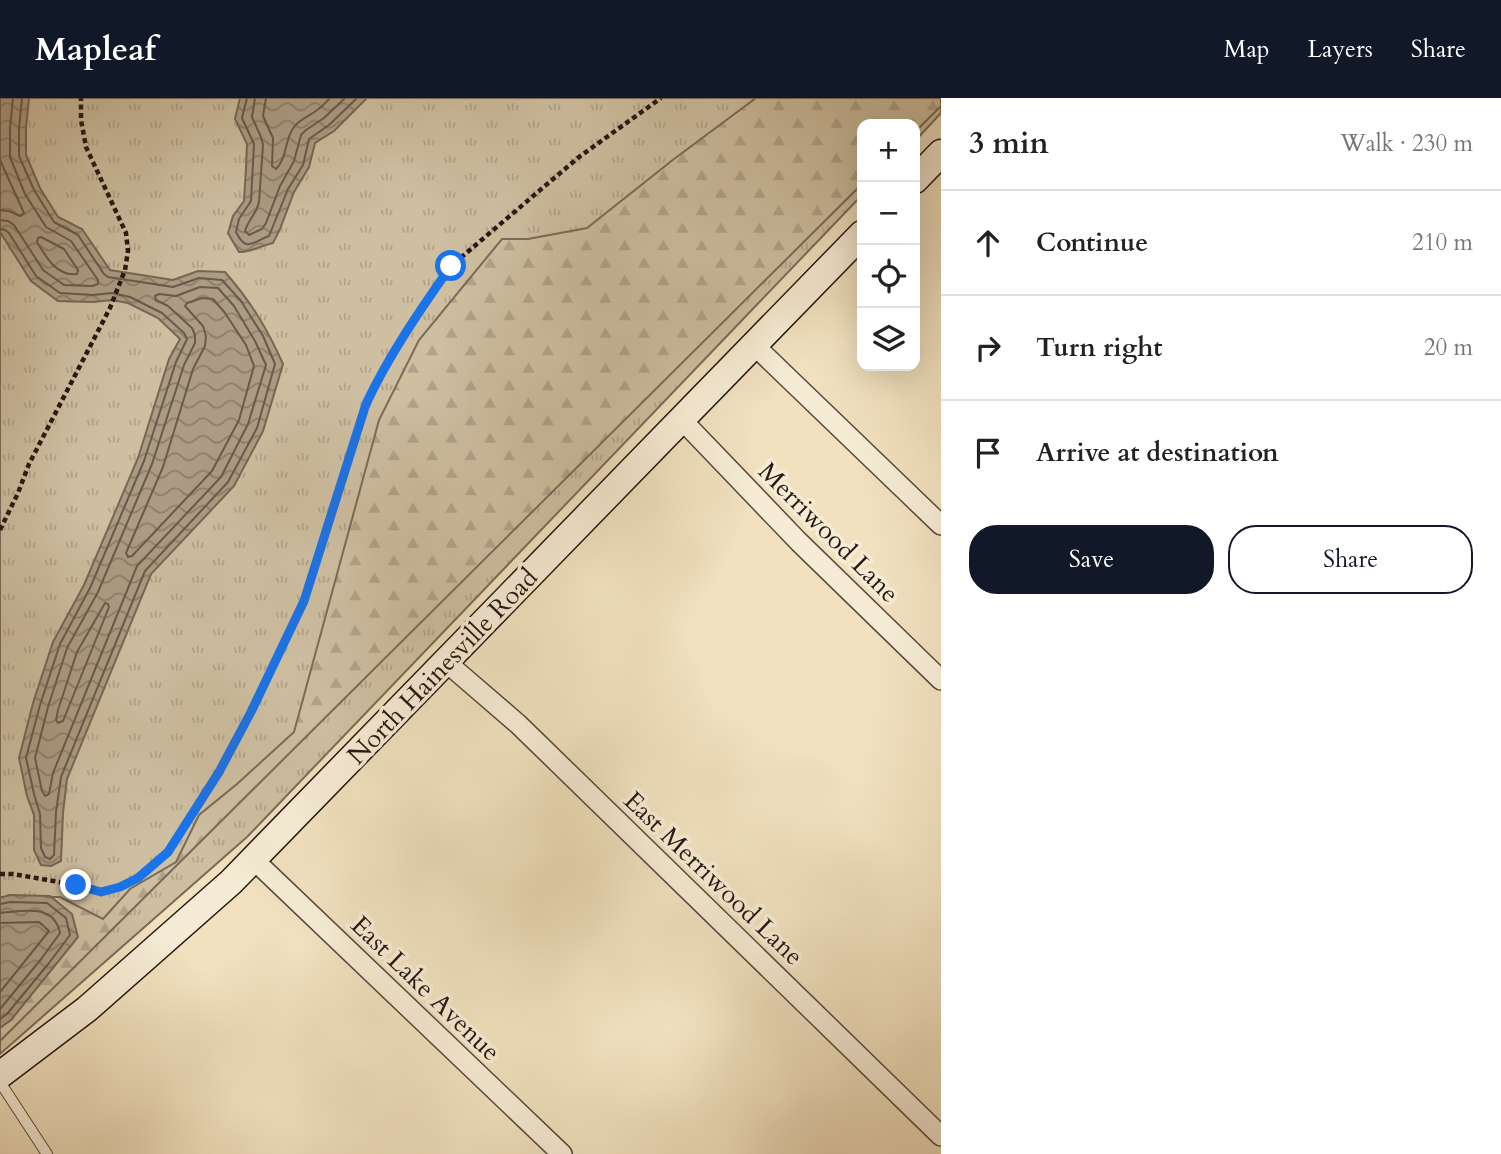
<!DOCTYPE html>
<meta charset="utf-8">
<style>
:root{--surface:#fff;--page:#f6f6f6;--text:#222;--muted:#767676;--line:#e0e0e0;--accent:#111827}
body{margin:0;font-family:Cardo,serif;background:var(--page);color:var(--text)}
.controls{position:absolute;right:21px;top:21px;display:grid;overflow:hidden;border-radius:14px;box-shadow:0 7px 28px #0002}
.controls button{width:63px;height:63px;display:grid;place-items:center;padding:0;border:0;border-bottom:2px solid var(--line);background:var(--surface);color:var(--text);font:35px sans-serif}
.stop{position:absolute;width:21px;height:21px;margin:-16px;border:5px solid #1a73e8;border-radius:50%;background:#fff}
.stop.end{background:#1a73e8;border-color:#fff;box-shadow:0 2px 7px #0008}
.list{margin:0;padding:0;list-style:none}
h2{display:flex;justify-content:space-between;align-items:center;height:91px;margin:0;padding:0 28px;font-size:30px}
h2 small{font-size:23px;font-weight:400;color:var(--muted)}
.list li{display:grid;grid-template-columns:46px 1fr auto;gap:21px;align-items:center;box-sizing:border-box;height:105px;padding:0 28px;border-top:2px solid var(--line)}
.list b{display:block;font-size:26px;white-space:nowrap}
.list em{font-size:23px;font-style:normal;color:var(--muted)}
.actions{display:flex;gap:14px;padding:21px 28px}
.actions a{flex:1;padding:16px 0;border:2px solid var(--accent);border-radius:28px;text-align:center;font-size:24px;color:var(--accent)}
.actions .main{background:var(--accent);color:#fff}
.icon{flex:none;width:38px;height:38px;fill:none;stroke:currentColor;stroke-width:2;stroke-linecap:round;stroke-linejoin:round}
.map{position:relative;flex:none;width:941px;height:1056px;overflow:hidden}
header{display:flex;align-items:center;gap:42px;box-sizing:border-box;height:98px;padding:0 35px;background:var(--accent);color:#fff}
header strong{font-size:33px}
nav{display:flex;gap:38px;margin-inline-start:auto;font-size:24px}
main{display:flex}
aside{flex:1;background:var(--surface)}
.map>svg:first-child{display:block}
.grass{fill:url(#grass-tufts);stroke:#7a6b59;stroke-width:2}
.forest{fill:url(#forest-firs);stroke:#7a6b59;stroke-width:2}
.water{fill:url(#water-waves);stroke:#766756;stroke-width:2}
.lines{fill:none;stroke-linecap:round;stroke-linejoin:round}
.shore{stroke:#695a4a;stroke-width:2}
.lane-casing{stroke:#594a3c;stroke-width:12}
.street-casing{stroke:#594a3c;stroke-width:22}
.secondary-casing{stroke:#261711;stroke-width:29}
.path{stroke:#261711;stroke-width:4.5;stroke-dasharray:5 3.5;stroke-linecap:butt}
.lane{stroke:#f6ecd5;stroke-width:10}
.street{stroke:#f6ecd5;stroke-width:19}
.secondary{stroke:#f6ecd5;stroke-width:26}
.route{stroke:#1a73e8;stroke-width:9}
.labels{text-anchor:middle;stroke-width:7;stroke-linejoin:round;paint-order:stroke}
.street-label{font-size:26px;fill:#261711;stroke:#f6ecd5}
</style>
<header>
<strong>Mapleaf</strong>
<nav><a>Map</a><a>Layers</a><a>Share</a></nav>
</header>
<main>
<div class="map">
<svg width="941" height="1056" viewBox="0 0 941 1056">
<defs>
<pattern id="grass-tufts" width="24" height="20" patternUnits="userSpaceOnUse" patternTransform="scale(1.75)"><rect width="24" height="20" fill="#cebfa1"/><path d="M3 7l-1-3M5 7V3M7 7l1-3M15 17l-1-3M17 17v-4M19 17l1-3" fill="none" stroke="#b1a38a"/></pattern>
<pattern id="forest-firs" width="22" height="20" patternUnits="userSpaceOnUse" patternTransform="scale(1.75)"><rect width="22" height="20" fill="#cebfa1"/><path d="M5 1l3.5 6h-7zM16 11l3.5 6h-7z" fill="#b1a38a"/></pattern>
<pattern id="water-waves" width="16" height="10" patternUnits="userSpaceOnUse" patternTransform="scale(1.75)"><rect width="16" height="10" fill="#ac9c84"/><path d="M0 5q4-4 8 0t8 0" fill="none" stroke="#8c7e6b"/></pattern>
</defs>
<rect width="100%" height="100%" fill="#f1e1bf"/>
<filter id="stains"><feTurbulence type="fractalNoise" baseFrequency=".00286" numOctaves="4"/><feColorMatrix values="0 0 0 0 .2 0 0 0 0 .09 0 0 0 0 .02 0 0 0 .5 -.17"/></filter>
<radialGradient id="worn" r=".72"><stop offset=".6" stop-color="#630" stop-opacity="0"/><stop offset="1" stop-color="#630" stop-opacity=".3"/></radialGradient>
<polygon class="grass" points="0,0 941,0 941,15 915,43 915,26 862,26 862,97 247,739 0,956"/>
<polygon class="forest" points="756,0 941,0 941,8 915,34 915,26 862,26 862,86 0,943 0,799 60,799 103,821 130,791 176,764 199,717 237,686 294,634 379,322 419,242 502,141 528,141 587,130 674,61"/>
<g class="water">
<path d="M0 0H29L26 30V57L40 90 58 119 82 131 110 172 173 182 198 173 225 174C251 204 267 230 283 266L263 333 234 388 151 476 67 681 63 715 61 763 51 768 41 767 34 752V717L27 698 19 660 33 605 53 544 84 487 138 360 169 261 180 241 158 220 128 205 112 202 93 204 58 203 31 183 0 134Z"/>
<path d="M240 0H367L334 33 315 45 309 69 294 94 280 131 273 145C260 148 252 154 239 154L228 135 233 118 244 103 246 70 247 46 235 21Z"/>
<polygon points="9,797 50,798 72,816 78,839 11,922 0,930 0,800"/>
</g>
<g class="lines">
<g class="shore">
<path d="M247 0 242 20 254 46 251 103 239 121 236 134C246 154 251 145 269 138L288 91 303 67 309 41 329 27 357 0"/>
<path d="M255 0 252 19 261 39 263 47 259 104C257 115 248 122 245 133L249 137 262 131 266 125 280 88 294 63 301 37 306 32 324 20 345 0"/>
<path d="M266 0 263 18 273 40 272 68 276 71C288 59 284 42 294 29 300 21 310 18 317 12 322 9 326 4 330 0"/>
<polyline points="0,62 24,115 20,118 9,113 0,112"/>
<polyline points="0,122 8,123 14,127 43,172 64,187 92,188 98,186 98,182 71,143 46,129 25,96 10,59 10,30 13,0"/>
<polyline points="0,131 5,132 9,135 36,178 60,195 93,197 112,195 130,199 162,215 184,235 187,241 176,264 144,363 90,490 60,546 40,607 26,660 34,696 40,716 41,750 45,759 50,761 54,757 56,714 61,679 145,473 228,384 257,330 275,266 263,238 241,203 222,182 199,180 173,189 108,179 104,176 78,137 54,124 34,92 19,58 19,30 22,0"/>
<path d="M41 139 64 151 78 172 77 176C57 179 46 159 37 144L38 140Z"/>
<polygon points="200,189 218,190 234,208 255,243 266,267 248,326 221,379 137,468 53,675 49,696 45,698 42,693 35,660 48,609 67,550 98,494 152,366 184,267 195,245 195,237 192,230 168,208 156,202 155,198 159,196 176,198"/>
<polygon points="202,200 213,201 225,215 246,247 254,268 239,322 212,373 132,458 128,459 126,455 163,369 193,271 205,248 206,238 203,228 185,208 187,205"/>
<polygon points="105,505 108,506 109,509 63,623 58,625 56,622 58,612 77,554"/>
<polyline points="0,806 10,804 47,805 66,820 70,837 49,865 7,916 0,921"/>
<path d="M0 815C23 813 54 805 60 835L42 860 0 911"/>
<polyline points="0,825 39,824 49,833 0,894"/>
</g>
<defs>
<polyline id="lane" points="0,984 47,1056"/>
<g id="street">
<polyline points="754,247 941,427"/>
<polyline points="682,322 799,444 941,582"/>
<polyline points="446,564 518,626 941,1038"/>
<polyline points="253,761 562,1056"/>
</g>
<g id="secondary">
<polyline points="915,82 941,55"/>
<polyline points="0,977 87,911 231,784 862,136"/>
</g>
</defs>
<use href="#lane" class="lane-casing"/>
<use href="#street" class="street-casing"/>
<use href="#secondary" class="secondary-casing"/>
<g class="path">
<polyline points="0,432 18,395 29,366 110,210 125,172 128,153 126,135 86,49 81,22 81,0"/>
<polyline points="0,776 13,776 76,787 101,794 120,789 138,780 168,754 219,674 251,614 304,503 366,306 377,282 423,207 451,168 579,59 661,0"/>
</g>
<use href="#lane" class="lane"/>
<use href="#street" class="street"/>
<use href="#secondary" class="secondary"/>
</g>
<g class="lines">
<path class="route" d="M76 787 101 794 120 789 138 780 168 754 219 674 251 614 304 503 366 306C389 257 420 212 451 168"/>
</g>
<g class="labels">
<g class="street-label">
<text transform="translate(829 434) rotate(45)" y="9">Merriwood Lane</text>
<text transform="translate(442 568) rotate(-46)" y="9">North Hainesville Road</text>
<text transform="translate(714 780) rotate(44)" y="9">East Merriwood Lane</text>
<text transform="translate(426 890) rotate(44)" y="9">East Lake Avenue</text>
</g>
</g>
<rect width="100%" height="100%" filter="url(#stains)"/>
<rect width="100%" height="100%" fill="url(#worn)"/>
</svg>
<div class="controls">
<button>+</button>
<button>−</button>
<button><svg class="icon" aria-label="locate" viewBox="0 0 24 24"><circle cx="12" cy="12" r="6"/><path d="M12 2v4M12 18v4M2 12h4M18 12h4"/></svg></button>
<button><svg class="icon" aria-label="layers" viewBox="0 0 24 24"><path d="M12 4l9 5-9 5-9-5zM3 14l9 5 9-5"/></svg></button>
</div>
<div class="stop" style="left:451px;top:168px"></div>
<div class="stop end" style="left:76px;top:787px"></div>
</div>
<aside>
<h2>3 min<small>Walk · 230 m</small></h2>
<ul class="list">
<li><svg class="icon" aria-label="ahead" viewBox="0 0 24 24"><path d="M12 20V5M6 11l6-6 6 6"/></svg><div><b>Continue</b></div><em>210 m</em></li>
<li><svg class="icon" aria-label="right" viewBox="0 0 24 24"><path d="M7 20v-9h11M14 6l5 5-5 5"/></svg><div><b>Turn right</b></div><em>20 m</em></li>
<li><svg class="icon" aria-label="arrive" viewBox="0 0 24 24"><path d="M6 21V4h12l-3 4 3 4H6"/></svg><div><b>Arrive at destination</b></div></li>
</ul>
<div class="actions"><a class="main">Save</a><a>Share</a></div>
</aside>
</main>
